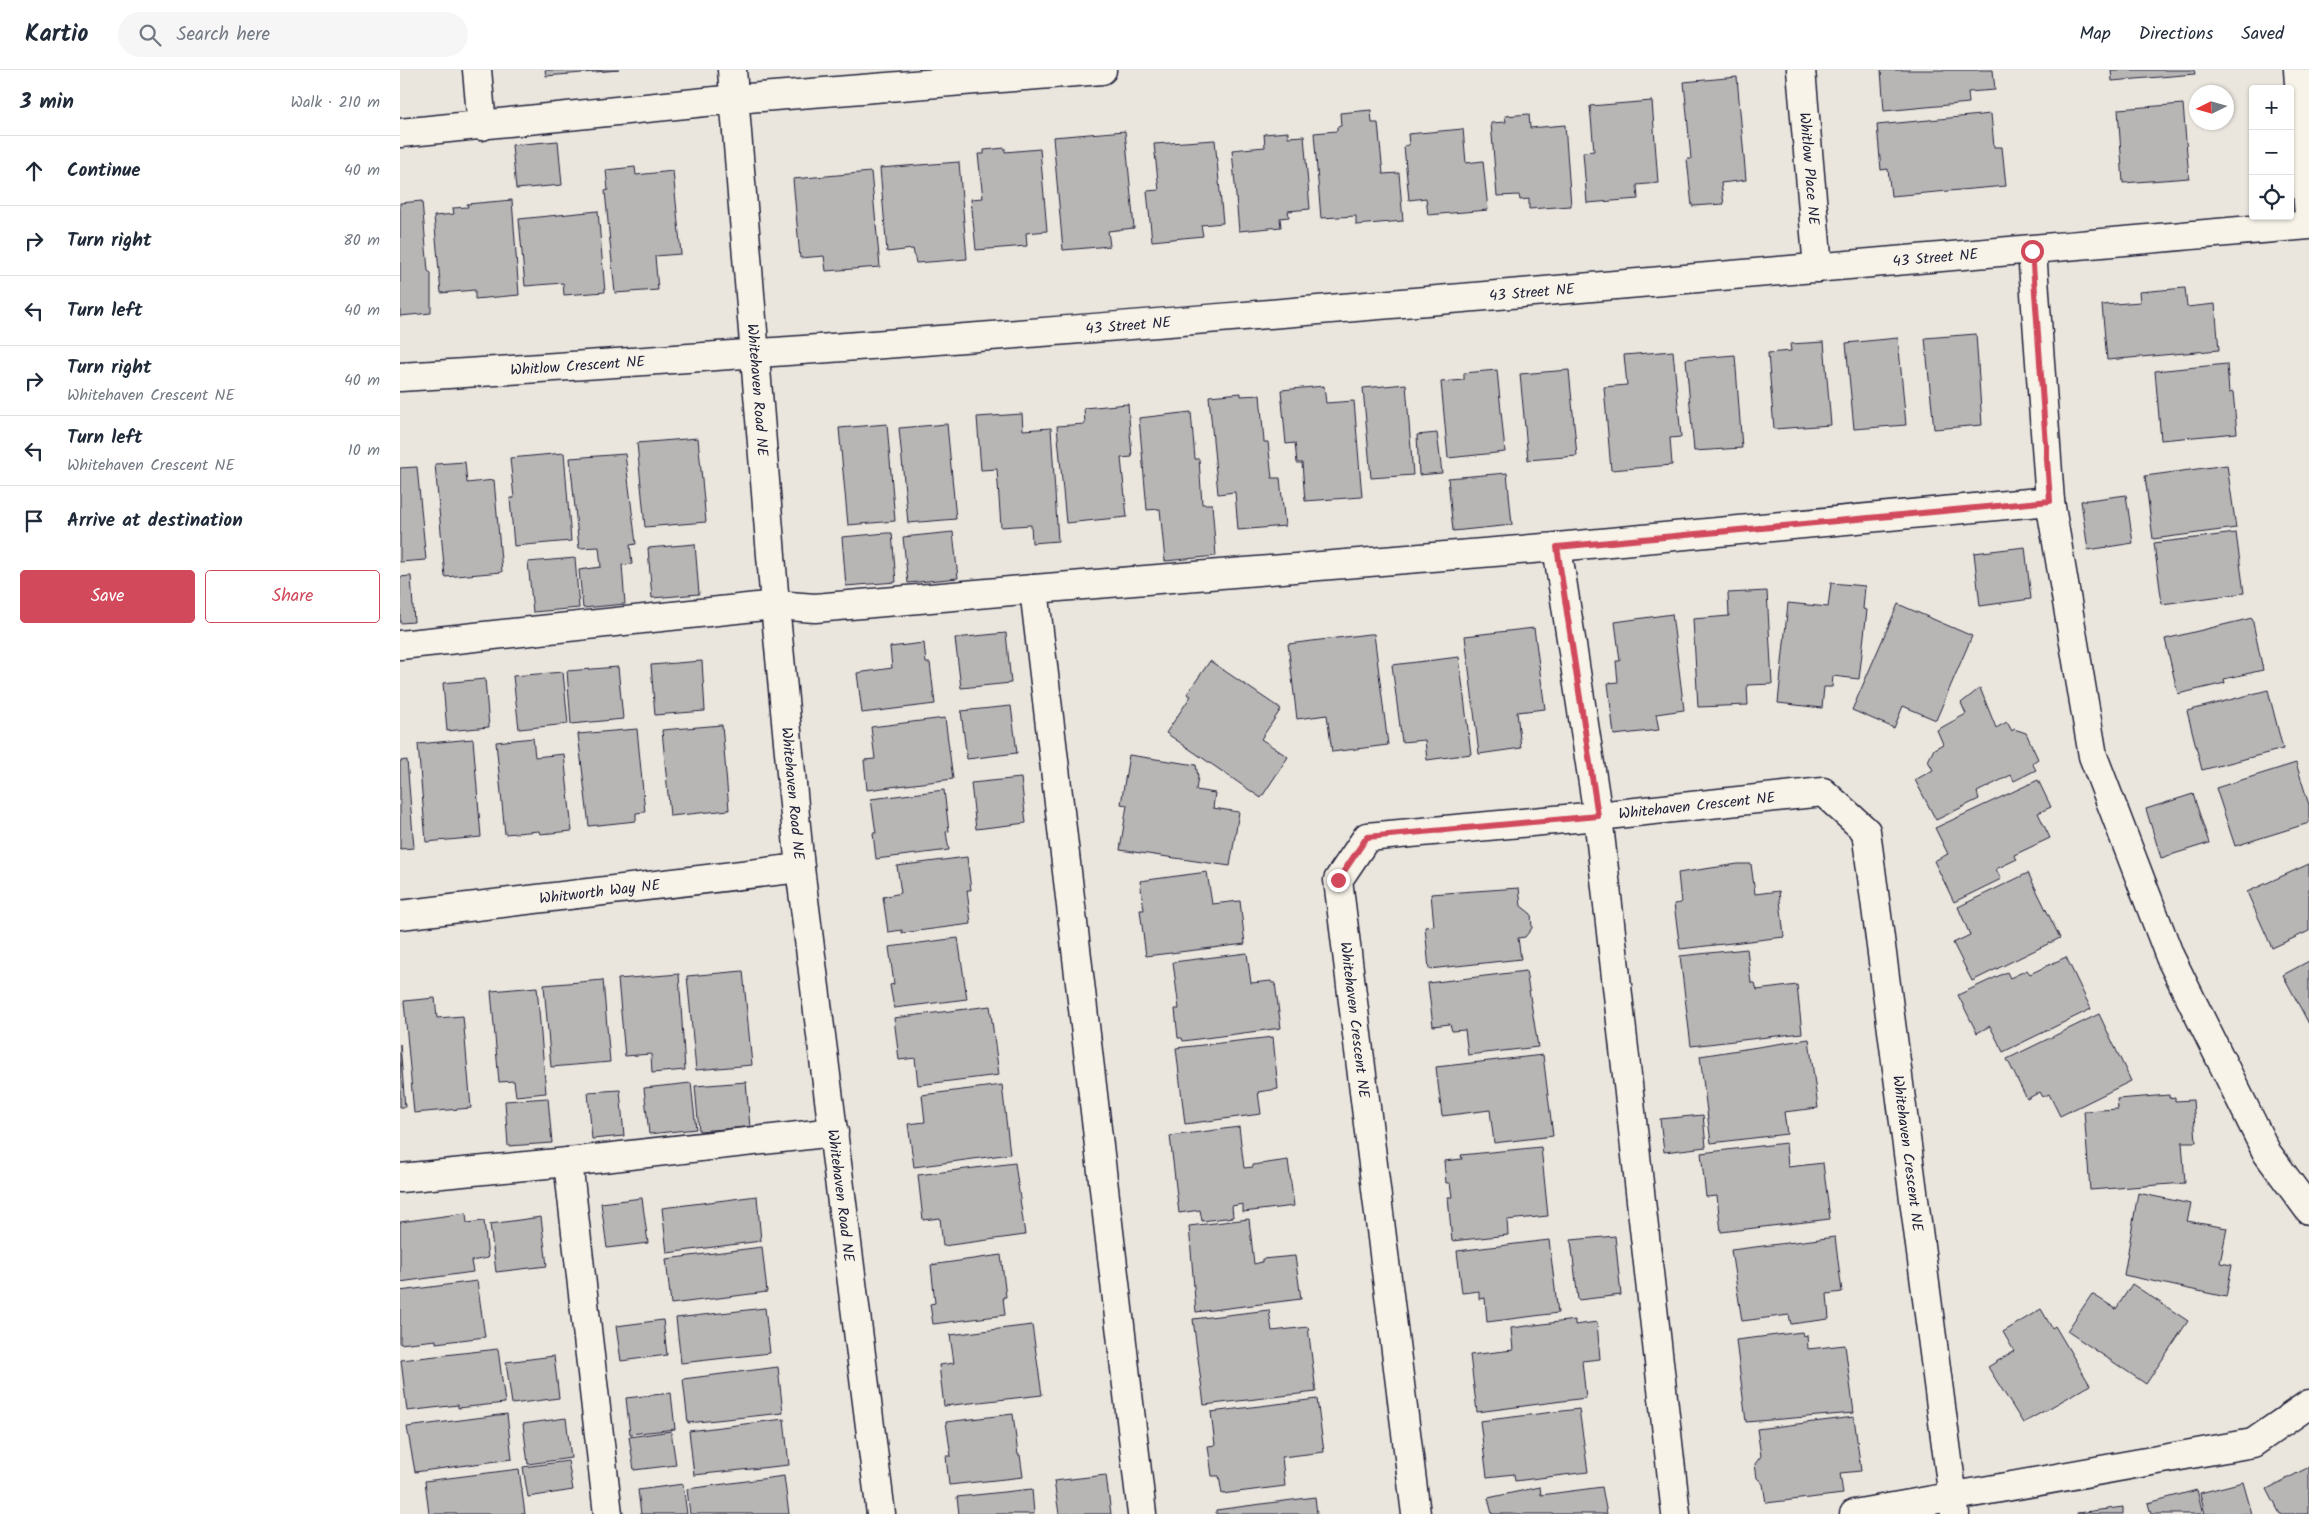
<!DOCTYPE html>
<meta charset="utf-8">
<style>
:root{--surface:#fff;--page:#f6f6f7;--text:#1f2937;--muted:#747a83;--line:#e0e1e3;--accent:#d1495b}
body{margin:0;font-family:Kalam,sans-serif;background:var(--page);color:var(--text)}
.controls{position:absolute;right:15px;top:15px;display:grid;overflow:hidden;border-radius:5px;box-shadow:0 1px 4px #0004}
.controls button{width:45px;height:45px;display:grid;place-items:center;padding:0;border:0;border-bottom:1px solid var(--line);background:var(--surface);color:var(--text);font:25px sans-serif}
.compass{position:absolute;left:1789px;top:15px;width:45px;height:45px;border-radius:50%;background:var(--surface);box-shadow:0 1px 4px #0004;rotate:265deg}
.stop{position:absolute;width:15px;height:15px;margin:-11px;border:4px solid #d1495b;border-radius:50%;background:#fff}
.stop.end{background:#d1495b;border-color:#fff;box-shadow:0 1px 5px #0008}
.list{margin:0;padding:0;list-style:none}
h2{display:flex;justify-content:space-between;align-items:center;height:65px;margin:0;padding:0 20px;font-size:21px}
h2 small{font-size:16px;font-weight:400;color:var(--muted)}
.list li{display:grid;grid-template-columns:32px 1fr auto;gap:15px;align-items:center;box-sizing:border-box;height:70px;padding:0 20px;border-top:1px solid var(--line)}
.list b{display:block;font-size:19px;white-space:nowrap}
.list p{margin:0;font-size:16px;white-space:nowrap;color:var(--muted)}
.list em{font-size:16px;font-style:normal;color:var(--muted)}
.actions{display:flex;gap:10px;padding:15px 20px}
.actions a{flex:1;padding:11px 0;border:1px solid var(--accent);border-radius:5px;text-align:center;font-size:18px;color:var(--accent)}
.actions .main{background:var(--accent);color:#fff}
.icon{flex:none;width:28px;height:28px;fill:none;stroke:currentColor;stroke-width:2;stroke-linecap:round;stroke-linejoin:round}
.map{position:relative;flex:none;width:1909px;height:1444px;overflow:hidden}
header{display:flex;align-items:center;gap:30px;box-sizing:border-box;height:70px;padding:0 25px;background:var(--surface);border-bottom:1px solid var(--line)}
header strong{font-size:24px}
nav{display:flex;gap:28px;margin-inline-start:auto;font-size:18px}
.search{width:350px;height:45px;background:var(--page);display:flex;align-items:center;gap:12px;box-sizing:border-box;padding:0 18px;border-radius:28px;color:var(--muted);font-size:19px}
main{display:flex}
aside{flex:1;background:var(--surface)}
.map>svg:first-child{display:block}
.building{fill:#b8b6b5;stroke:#22223b}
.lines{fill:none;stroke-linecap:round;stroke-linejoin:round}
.minor-casing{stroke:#22223b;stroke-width:31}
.minor{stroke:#f7f3e8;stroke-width:28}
.route{stroke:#d1495b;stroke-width:6}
.labels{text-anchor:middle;stroke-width:4.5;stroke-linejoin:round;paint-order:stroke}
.street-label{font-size:15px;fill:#22223b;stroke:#f7f3e8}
</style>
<header>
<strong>Kartio</strong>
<div class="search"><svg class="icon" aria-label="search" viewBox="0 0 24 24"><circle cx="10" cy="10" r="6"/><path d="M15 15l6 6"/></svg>Search here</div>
<nav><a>Map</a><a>Directions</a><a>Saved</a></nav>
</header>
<main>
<aside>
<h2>3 min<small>Walk · 210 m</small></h2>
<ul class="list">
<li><svg class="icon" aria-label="ahead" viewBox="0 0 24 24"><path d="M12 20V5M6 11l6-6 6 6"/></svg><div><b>Continue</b></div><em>40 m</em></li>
<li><svg class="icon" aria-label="right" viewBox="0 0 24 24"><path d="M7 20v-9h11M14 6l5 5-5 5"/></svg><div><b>Turn right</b></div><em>80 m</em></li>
<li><svg class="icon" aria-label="left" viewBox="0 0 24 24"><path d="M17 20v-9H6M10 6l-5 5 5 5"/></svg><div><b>Turn left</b></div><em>40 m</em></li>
<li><svg class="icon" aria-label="right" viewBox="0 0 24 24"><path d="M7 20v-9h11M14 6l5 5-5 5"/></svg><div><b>Turn right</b><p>Whitehaven Crescent NE</p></div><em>40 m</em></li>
<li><svg class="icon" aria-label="left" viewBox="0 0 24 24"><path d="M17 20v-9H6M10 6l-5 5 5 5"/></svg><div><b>Turn left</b><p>Whitehaven Crescent NE</p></div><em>10 m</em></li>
<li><svg class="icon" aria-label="arrive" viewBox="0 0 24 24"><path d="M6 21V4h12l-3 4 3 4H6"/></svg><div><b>Arrive at destination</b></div></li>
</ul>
<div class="actions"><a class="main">Save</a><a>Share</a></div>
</aside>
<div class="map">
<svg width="1909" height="1444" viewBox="0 0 1909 1444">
<rect width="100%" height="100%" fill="#eae6de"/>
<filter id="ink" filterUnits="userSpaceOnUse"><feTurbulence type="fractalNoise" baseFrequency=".02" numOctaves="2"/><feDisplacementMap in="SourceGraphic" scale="10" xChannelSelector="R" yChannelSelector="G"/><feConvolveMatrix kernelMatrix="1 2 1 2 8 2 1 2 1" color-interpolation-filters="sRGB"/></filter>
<g filter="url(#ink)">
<g class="building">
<polygon points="145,0 219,0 146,6"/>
<polygon points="1481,0 1593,0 1595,20 1568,22 1569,33 1484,41"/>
<polygon points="1711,0 1794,0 1795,4 1712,11"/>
<polygon points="1337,7 1346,110 1321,113 1324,134 1292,136 1287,89 1291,89 1284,12"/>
<polygon points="1252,31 1258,113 1237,115 1238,129 1187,133 1183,82 1194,81 1190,36"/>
<polygon points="1783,34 1789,108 1723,113 1718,39"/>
<polygon points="971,40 972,53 978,53 983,104 999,103 1003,151 956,155 956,146 921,148 914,63 937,61 937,57 941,56 940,43"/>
<polygon points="1129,44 1130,58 1165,55 1171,136 1129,139 1129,129 1120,130 1119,125 1097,126 1091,53 1106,52 1105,46"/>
<polygon points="1591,44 1594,77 1602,77 1606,116 1491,126 1488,99 1481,100 1477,55"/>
<polygon points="1063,59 1066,93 1083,91 1088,140 1028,145 1026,128 1009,130 1004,76 1009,75 1008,64"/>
<polygon points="725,61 734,158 708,161 710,176 663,180 653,67"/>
<polygon points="888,62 888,67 904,66 910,139 888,141 889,147 880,148 881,157 839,161 832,80 865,77 864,64"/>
<polygon points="815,70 823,153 801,155 803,166 752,171 747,121 759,120 754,74"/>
<polygon points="158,71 162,115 116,119 112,75"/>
<polygon points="605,78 605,82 640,79 647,161 626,163 627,176 576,180 571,129 583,128 578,84 584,84 584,80"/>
<polygon points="559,92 567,189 516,193 513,179 487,182 480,98"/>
<polygon points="235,97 236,105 273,101 281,184 255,186 258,220 215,223 205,121 208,120 206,100"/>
<polygon points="471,102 480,197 426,201 424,186 400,188 393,109"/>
<polygon points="112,130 119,225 75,229 75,220 41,223 34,146 54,144 53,138 68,137 67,134"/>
<polygon points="22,131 28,201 31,203 31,243 0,246 0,133"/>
<polygon points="198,141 205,222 164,225 163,213 125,216 119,149"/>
<polygon points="1785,218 1787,237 1815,234 1819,280 1707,290 1702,235 1740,232 1739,222"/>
<polygon points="1576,264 1582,355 1534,359 1525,268"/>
<polygon points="1498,268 1506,355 1454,359 1446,273"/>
<polygon points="1424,272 1431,355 1374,359 1368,283 1391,281 1390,274"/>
<polygon points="1273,281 1281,367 1270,368 1272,395 1211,400 1204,317 1227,315 1224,285"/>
<polygon points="1335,285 1342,378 1294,381 1286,289"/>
<polygon points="1827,294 1829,323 1833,322 1837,363 1761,370 1755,301"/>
<polygon points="1097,300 1105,382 1048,388 1041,312 1064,310 1064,303"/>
<polygon points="1169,300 1177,386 1128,390 1120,304"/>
<polygon points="1006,314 1013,405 971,408 963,318"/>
<polygon points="924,316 926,333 954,331 962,427 905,431 902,393 897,393 895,373 886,374 881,320"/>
<polygon points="841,323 841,326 860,325 864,372 868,372 872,408 880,408 885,456 838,460 835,422 818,424 809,326"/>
<polygon points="728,334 732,387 721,388 727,447 666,453 657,356 685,354 684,338"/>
<polygon points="791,342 795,389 799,389 802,434 812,434 816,486 765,491 760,439 747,440 739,348"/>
<polygon points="622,344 623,360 651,358 658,471 632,473 631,455 601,457 597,399 581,400 577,347"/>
<polygon points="487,354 495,451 448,455 439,358"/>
<polygon points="547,354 556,449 508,453 499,358"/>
<polygon points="1037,363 1042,403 1019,405 1017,365"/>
<polygon points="298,368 306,452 245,457 237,373"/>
<polygon points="164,383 171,471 114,476 110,428 114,428 110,388"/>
<polygon points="225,384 236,474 230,475 232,494 222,495 225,534 183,538 179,500 201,497 199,477 179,478 170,388"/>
<polygon points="65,392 67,413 94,410 102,502 45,507 35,394"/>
<polygon points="1827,395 1836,458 1753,469 1745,406"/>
<polygon points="17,397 26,490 0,492 0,398"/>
<polygon points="1107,403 1112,455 1053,461 1048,408"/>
<polygon points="1726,425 1733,473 1688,480 1681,431"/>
<polygon points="553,462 558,508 508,513 503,467"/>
<polygon points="487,463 492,463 496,512 446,516 442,467"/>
<polygon points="1836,463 1844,523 1762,534 1754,473"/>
<polygon points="295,474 299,524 252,528 248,478"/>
<polygon points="1625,477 1631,529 1580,536 1574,483"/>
<polygon points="175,488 179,538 133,542 128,492"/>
<polygon points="11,506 14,552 0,553 0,507"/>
<polygon points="1431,513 1465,516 1463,539 1467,540 1459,609 1433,606 1432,617 1424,617 1422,638 1378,633 1388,533 1428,537"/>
<polygon points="1367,521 1372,614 1347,615 1348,635 1298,637 1293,549 1329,546 1328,523"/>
<polygon points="1498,534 1572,566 1536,650 1503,636 1494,658 1452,640"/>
<polygon points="1272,544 1284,640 1256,644 1259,660 1214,665 1208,613 1218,612 1216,591 1220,591 1215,552"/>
<polygon points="1852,548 1863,600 1824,609 1825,613 1778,624 1765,569"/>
<polygon points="1134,558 1145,639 1117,642 1121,678 1079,684 1065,566"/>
<polygon points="606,563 611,613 561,618 555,568"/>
<polygon points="969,564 974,564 988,675 932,682 927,645 897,649 888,574"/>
<polygon points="524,573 526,593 530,593 535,634 462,643 457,603 492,598 490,577"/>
<polygon points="1059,587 1071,684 1027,690 1025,670 1002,672 992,595"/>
<polygon points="302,591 305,641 255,645 251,595"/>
<polygon points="810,591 881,639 861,669 888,687 861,728 766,663 791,626 787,624"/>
<polygon points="218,597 223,649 171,654 167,601"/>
<polygon points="163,602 168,654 119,659 113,606"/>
<polygon points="85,609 89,657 47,661 43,613"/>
<polygon points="1580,618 1596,658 1607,652 1612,661 1614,659 1626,663 1638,689 1632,693 1636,700 1614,711 1611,705 1577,722 1579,729 1536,750 1515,710 1533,700 1528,691 1534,679 1543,674 1537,660 1566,644 1561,633"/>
<polygon points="1868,620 1883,679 1802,700 1787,641"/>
<polygon points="611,636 617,683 567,689 561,641"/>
<polygon points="545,648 553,709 467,720 464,690 475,689 471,657"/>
<polygon points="322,655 329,740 270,746 262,660"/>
<polygon points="237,659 245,742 236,743 236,751 189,756 178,664"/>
<polygon points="133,668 135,687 164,684 172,761 140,764 139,761 105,764 96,672"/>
<polygon points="73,669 81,767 26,772 18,674"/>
<polygon points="729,685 796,695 798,707 796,720 815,723 813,738 839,742 830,796 720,780 727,735 721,734"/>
<polygon points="7,690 14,778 0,779 0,691"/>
<polygon points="1896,693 1909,735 1909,753 1835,776 1816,718"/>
<polygon points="621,708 626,753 576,759 571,713"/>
<polygon points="1638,710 1651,737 1638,743 1650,768 1614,785 1617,789 1596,799 1601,809 1554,832 1534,791 1548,784 1535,758"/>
<polygon points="544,720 549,761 546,762 549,780 476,789 473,763 476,763 471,729"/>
<polygon points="1793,724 1809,773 1761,788 1746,739"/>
<polygon points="567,787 571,820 567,820 571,854 502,863 502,860 488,862 483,827 501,823 497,796"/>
<polygon points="1338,794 1351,794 1355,824 1379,821 1384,867 1280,879 1274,834 1281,833 1278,803"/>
<polygon points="1909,794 1909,861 1872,878 1847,822"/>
<polygon points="807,802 812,834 840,831 845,874 746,886 740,840 744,840 740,811"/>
<polygon points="1628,803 1660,868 1572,911 1553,873 1570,865 1558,837"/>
<polygon points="1119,818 1121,836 1131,844 1132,858 1125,867 1118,868 1121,889 1029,899 1025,857 1034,856 1031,824"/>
<polygon points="558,868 567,929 494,938 490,915 494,914 489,877"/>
<polygon points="1347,879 1351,913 1355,913 1357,920 1397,915 1402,963 1291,976 1280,886"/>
<polygon points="847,883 851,913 871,911 872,913 875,913 881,958 783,971 782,968 778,968 775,939 779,939 773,892"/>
<polygon points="1666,887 1691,939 1603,982 1590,956 1577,963 1558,925 1607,902 1610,908 1627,900 1630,904"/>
<polygon points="1909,891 1909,954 1883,905"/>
<polygon points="343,901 352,995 296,1000 287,906"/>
<polygon points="1126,901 1138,977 1068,985 1065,960 1052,961 1050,954 1033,956 1028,913"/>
<polygon points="279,904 285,1000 252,1003 251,984 225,986 218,909"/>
<polygon points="203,910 210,992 151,997 144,915"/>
<polygon points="137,917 146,1023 116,1026 114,1011 99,1012 91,921"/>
<polygon points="35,928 37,948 63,946 71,1038 14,1043 4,931"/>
<polygon points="590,936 599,1005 518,1015 515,988 499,990 494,948"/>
<polygon points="1699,944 1731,1011 1660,1046 1649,1024 1643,1027 1640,1022 1627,1029 1607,989"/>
<polygon points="873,967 878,1019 858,1022 861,1044 785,1054 776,978"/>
<polygon points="1409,969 1418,1038 1384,1042 1387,1064 1311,1073 1300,986"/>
<polygon points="0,974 5,1037 0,1037"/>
<polygon points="1143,985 1153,1066 1094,1073 1090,1040 1042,1046 1036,997"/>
<polygon points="346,1012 350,1057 299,1061 295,1016"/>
<polygon points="291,1013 296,1059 249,1064 244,1018"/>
<polygon points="602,1015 610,1084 514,1097 508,1054 525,1052 522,1025"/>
<polygon points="220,1020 224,1066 192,1069 188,1022"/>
<polygon points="1769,1025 1769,1028 1775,1027 1775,1031 1793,1030 1796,1072 1782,1072 1785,1113 1690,1120 1684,1041 1718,1039 1717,1029"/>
<polygon points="148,1028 152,1073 108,1076 105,1031"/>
<polygon points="1303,1045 1306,1077 1264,1082 1260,1049"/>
<polygon points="839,1057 844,1098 853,1097 853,1095 888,1090 894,1136 843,1142 843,1134 832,1136 833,1147 802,1151 800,1140 779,1143 770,1066"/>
<polygon points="1386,1073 1388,1097 1423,1093 1430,1149 1321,1162 1317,1126 1306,1127 1301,1083"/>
<polygon points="1141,1077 1148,1146 1107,1150 1108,1165 1052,1171 1048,1127 1052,1127 1050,1113 1046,1113 1044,1091 1062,1089 1061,1085"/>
<polygon points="615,1093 625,1165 543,1176 540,1148 523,1150 518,1105"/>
<polygon points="1738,1123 1791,1134 1787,1151 1827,1158 1820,1193 1832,1195 1826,1227 1724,1205"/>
<polygon points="357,1126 361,1171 267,1183 262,1138"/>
<polygon points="242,1128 248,1173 207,1178 201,1133"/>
<polygon points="66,1143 67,1153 84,1151 88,1188 71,1191 73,1202 0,1212 0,1152"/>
<polygon points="141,1147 147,1196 96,1202 90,1154"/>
<polygon points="849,1149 854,1194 862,1192 862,1189 895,1186 901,1229 796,1242 789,1156"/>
<polygon points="1215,1166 1221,1225 1178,1230 1171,1170"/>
<polygon points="1435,1167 1442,1222 1427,1224 1429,1249 1391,1254 1389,1245 1342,1251 1331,1180"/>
<polygon points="1149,1170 1158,1243 1087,1252 1085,1228 1079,1229 1079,1221 1062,1223 1057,1181"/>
<polygon points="362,1177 367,1222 271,1234 266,1189"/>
<polygon points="601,1185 606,1227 603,1227 605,1245 533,1254 530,1234 535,1233 531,1195"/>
<polygon points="77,1211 85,1267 36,1273 36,1270 0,1274 0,1221"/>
<polygon points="1732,1214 1788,1251 1746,1314 1667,1261 1692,1224 1716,1239"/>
<polygon points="365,1238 370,1283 281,1293 276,1248"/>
<polygon points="1641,1239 1652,1258 1655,1256 1690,1315 1623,1353 1588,1297 1614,1281 1603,1262"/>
<polygon points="869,1240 872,1261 908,1257 916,1322 804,1335 793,1249"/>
<polygon points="263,1250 267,1285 221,1291 216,1256"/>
<polygon points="1175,1250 1175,1255 1197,1252 1200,1289 1182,1291 1186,1328 1077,1342 1070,1285 1113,1280 1111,1258"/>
<polygon points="632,1255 642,1325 544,1336 539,1295 554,1293 550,1265"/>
<polygon points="1402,1262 1403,1266 1407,1265 1408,1279 1445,1275 1454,1343 1346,1352 1336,1270"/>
<polygon points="98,1279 105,1333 58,1338 58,1335 7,1341 1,1290"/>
<polygon points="154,1286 159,1328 112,1334 106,1292"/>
<polygon points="378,1297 383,1343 288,1353 283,1309"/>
<polygon points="271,1323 275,1359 230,1364 226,1328"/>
<polygon points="917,1329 924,1382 882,1387 885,1416 822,1424 819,1406 812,1406 808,1376 815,1375 811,1342"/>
<polygon points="1179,1339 1188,1402 1115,1411 1114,1404 1087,1407 1080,1351"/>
<polygon points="107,1344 112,1389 15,1402 7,1357"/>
<polygon points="613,1344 618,1385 620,1385 623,1407 549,1415 546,1386 551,1386 546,1352"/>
<polygon points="1454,1347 1461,1401 1440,1403 1443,1424 1366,1433 1363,1414 1357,1408 1355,1394 1361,1386 1357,1359"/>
<polygon points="166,1348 171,1388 128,1394 123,1354"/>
<polygon points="384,1349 389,1395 294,1405 289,1361"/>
<polygon points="271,1361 276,1395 234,1400 229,1367"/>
<polygon points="168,1391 173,1420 128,1427 123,1397"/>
<polygon points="1909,1397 1909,1444 1880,1444 1867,1419"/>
<polygon points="119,1399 125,1444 29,1444 25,1411"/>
<polygon points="706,1405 711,1444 659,1444 654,1411"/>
<polygon points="384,1406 389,1444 290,1444 287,1419"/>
<polygon points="1843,1412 1852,1444 1805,1444 1800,1423"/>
<polygon points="283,1414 287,1444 241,1444 238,1420"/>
<polygon points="1140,1417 1141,1425 1202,1417 1207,1444 1092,1444 1088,1428"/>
<polygon points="632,1419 634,1444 559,1444 557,1427"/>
<polygon points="1797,1420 1803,1444 1751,1444 1748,1433"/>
<polygon points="915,1427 917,1444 816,1444 816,1440"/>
<polygon points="1723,1437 1723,1444 1677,1444 1677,1443"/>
</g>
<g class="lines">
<defs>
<g id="minor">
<polyline points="77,0 82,56"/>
<path id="s1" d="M332 0 375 535 400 798 481 1444"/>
<path id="s2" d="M1401 0 1418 198"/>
<polyline points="1898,0 1909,146"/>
<polyline points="0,63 335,29 702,0"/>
<polyline points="1632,181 1650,431"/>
<path id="s3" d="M0 307C637 268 1273 210 1909 155"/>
<polyline points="1157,477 1198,746 1276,1444"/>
<polyline points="0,575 375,535 415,538 634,519"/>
<path id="s4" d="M0 845 400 798"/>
<polyline points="168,1092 208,1444"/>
<polyline points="0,1108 168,1092 434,1062"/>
<polyline points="742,1444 634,519 1157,477 1650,431 1693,686 1770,887 1867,1083 1909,1140"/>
<path id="s5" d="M1016 1444 938 810 967 767 1198 746 1423 722 1466 761 1555 1444"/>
<polyline points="1454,1444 1853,1373 1909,1334"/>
</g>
</defs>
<use href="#minor" class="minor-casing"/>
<use href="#minor" class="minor"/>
</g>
</g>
<g class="lines" filter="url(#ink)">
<polyline class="route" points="938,810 967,767 1198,746 1157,477 1650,431 1632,181"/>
</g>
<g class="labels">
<g class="street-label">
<text dy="5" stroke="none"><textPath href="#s2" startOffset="99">Whitlow Place NE</textPath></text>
<text dy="5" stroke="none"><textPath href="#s3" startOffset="1540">43 Street NE</textPath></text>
<text dy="5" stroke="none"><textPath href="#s3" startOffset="1135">43 Street NE</textPath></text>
<text dy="5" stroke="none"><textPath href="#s3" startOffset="730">43 Street NE</textPath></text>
<text dy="5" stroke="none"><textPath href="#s3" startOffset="178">Whitlow Crescent NE</textPath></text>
<text dy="5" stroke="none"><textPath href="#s1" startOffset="321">Whitehaven Road NE</textPath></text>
<text dy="5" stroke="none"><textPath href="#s1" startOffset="726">Whitehaven Road NE</textPath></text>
<text dy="5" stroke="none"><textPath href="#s5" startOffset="1022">Whitehaven Crescent NE</textPath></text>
<text dy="5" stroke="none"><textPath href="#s4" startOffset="201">Whitworth Way NE</textPath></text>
<text transform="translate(955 950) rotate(83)" y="5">Whitehaven Crescent NE</text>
<text dy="5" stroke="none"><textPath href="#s5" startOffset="1532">Whitehaven Crescent NE</textPath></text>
<text dy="5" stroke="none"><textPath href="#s1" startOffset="1131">Whitehaven Road NE</textPath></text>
</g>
</g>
</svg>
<div class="controls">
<button>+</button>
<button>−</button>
<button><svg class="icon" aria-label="locate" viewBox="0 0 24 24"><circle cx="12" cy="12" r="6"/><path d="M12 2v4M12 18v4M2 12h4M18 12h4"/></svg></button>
</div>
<svg class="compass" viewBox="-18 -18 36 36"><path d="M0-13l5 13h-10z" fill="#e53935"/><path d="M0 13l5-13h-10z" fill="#747a83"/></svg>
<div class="stop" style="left:1632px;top:181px"></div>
<div class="stop end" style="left:938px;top:810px"></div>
</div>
</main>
